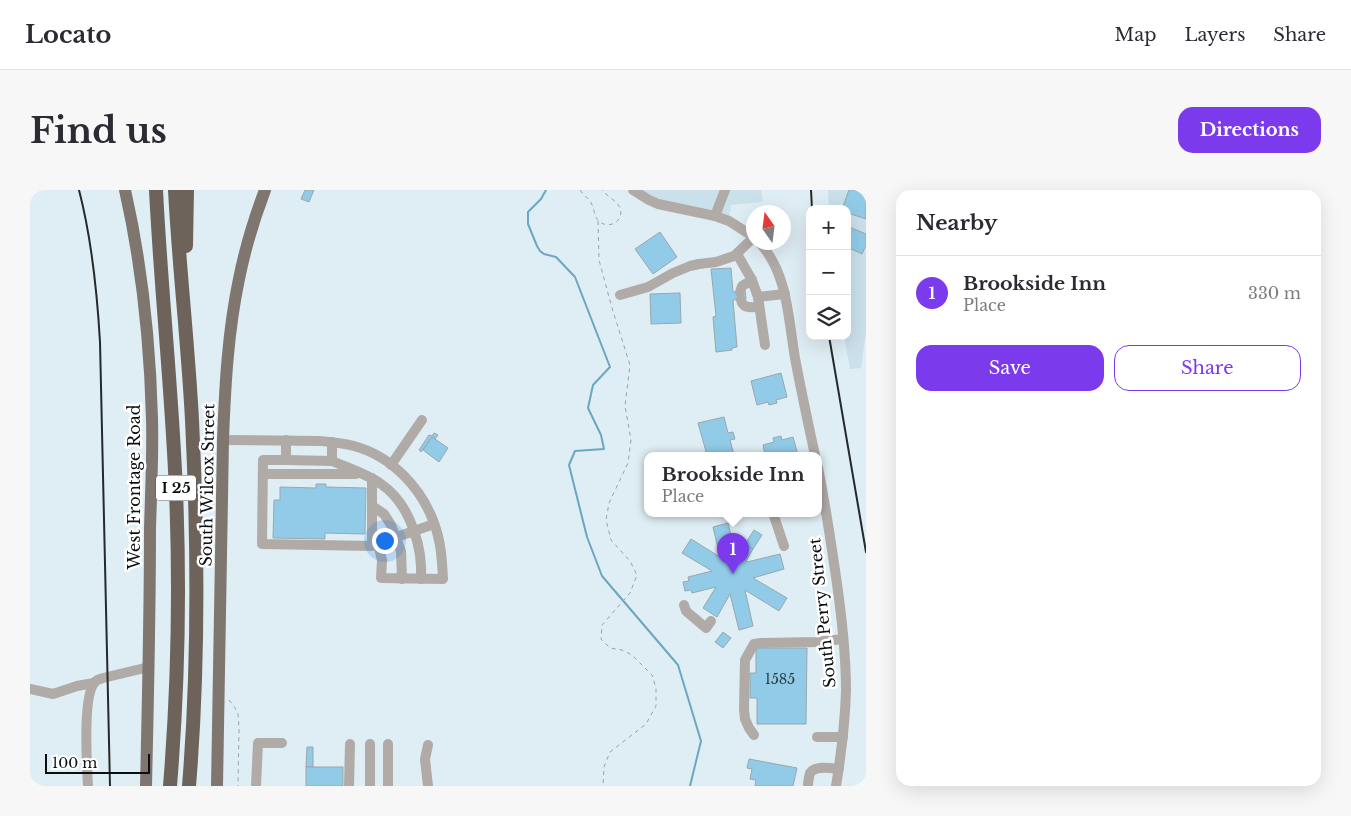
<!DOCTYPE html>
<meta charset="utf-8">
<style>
:root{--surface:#fff;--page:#f7f7f7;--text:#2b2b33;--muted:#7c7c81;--line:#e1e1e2;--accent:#7c3aed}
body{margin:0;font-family:"Libre Baskerville",serif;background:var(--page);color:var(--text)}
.controls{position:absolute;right:15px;top:15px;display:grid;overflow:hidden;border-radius:10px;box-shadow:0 5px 20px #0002}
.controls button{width:45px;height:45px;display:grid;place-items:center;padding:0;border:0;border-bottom:1px solid var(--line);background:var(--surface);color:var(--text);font:25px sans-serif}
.compass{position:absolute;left:716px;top:15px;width:45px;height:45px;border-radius:50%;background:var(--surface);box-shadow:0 5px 20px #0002;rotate:346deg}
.scale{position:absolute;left:15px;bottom:12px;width:105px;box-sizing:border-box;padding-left:5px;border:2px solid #0a0f11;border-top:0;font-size:14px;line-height:18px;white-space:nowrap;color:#0a0f11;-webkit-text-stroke:4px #fff;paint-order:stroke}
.you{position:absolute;left:354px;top:350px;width:18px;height:18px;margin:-12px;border:4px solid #fff;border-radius:50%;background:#1a73e8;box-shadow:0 0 0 8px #1a73e833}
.badge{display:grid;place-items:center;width:32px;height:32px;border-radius:50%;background:var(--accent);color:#fff;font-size:16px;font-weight:700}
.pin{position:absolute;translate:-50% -41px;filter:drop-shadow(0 1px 2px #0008)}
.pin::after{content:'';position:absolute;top:26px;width:18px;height:15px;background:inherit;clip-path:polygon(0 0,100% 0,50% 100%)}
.popup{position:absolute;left:614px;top:262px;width:178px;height:65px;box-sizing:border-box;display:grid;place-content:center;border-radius:10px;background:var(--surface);filter:drop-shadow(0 1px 4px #0005);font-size:16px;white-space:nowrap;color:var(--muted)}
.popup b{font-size:19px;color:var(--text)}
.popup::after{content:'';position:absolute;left:50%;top:100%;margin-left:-10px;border:10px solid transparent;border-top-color:var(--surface)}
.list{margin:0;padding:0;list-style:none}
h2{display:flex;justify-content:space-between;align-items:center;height:65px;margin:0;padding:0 20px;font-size:21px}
h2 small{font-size:16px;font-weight:400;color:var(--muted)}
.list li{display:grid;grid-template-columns:32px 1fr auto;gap:15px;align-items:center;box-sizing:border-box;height:75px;padding:0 20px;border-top:1px solid var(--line)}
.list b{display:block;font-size:19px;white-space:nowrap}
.list p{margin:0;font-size:16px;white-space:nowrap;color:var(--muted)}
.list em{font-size:16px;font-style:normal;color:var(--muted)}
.actions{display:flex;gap:10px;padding:15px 20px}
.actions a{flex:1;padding:11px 0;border:1px solid var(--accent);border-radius:15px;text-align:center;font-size:18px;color:var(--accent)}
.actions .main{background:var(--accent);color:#fff}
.icon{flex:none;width:28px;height:28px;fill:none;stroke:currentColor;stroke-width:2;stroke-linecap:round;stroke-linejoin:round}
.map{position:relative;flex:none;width:836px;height:596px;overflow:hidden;border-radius:15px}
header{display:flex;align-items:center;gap:30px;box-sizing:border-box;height:70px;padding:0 25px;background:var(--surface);border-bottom:1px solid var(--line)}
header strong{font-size:24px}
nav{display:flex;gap:28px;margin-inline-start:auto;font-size:18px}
.intro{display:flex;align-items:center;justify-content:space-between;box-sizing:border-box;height:120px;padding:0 30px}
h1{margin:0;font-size:35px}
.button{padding:12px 22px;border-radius:15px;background:var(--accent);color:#fff;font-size:18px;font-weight:700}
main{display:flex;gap:30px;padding:0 30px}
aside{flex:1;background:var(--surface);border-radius:15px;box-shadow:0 5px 20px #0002}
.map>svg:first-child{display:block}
.built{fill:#cae0eb}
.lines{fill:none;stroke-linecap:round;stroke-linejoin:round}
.stream{stroke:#6da6c1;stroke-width:2}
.building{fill:#91cbe7;stroke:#9aa7ad}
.path{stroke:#98a3a9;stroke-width:1;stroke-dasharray:4 4;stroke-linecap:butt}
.minor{stroke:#b0aba7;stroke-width:10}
.major{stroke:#7f766f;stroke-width:12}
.highway{stroke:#6d635b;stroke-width:14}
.rail{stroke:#242a2c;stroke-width:2}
.labels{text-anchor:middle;stroke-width:5;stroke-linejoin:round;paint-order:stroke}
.number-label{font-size:14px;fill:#2c3e46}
.shield{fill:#fff;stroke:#545758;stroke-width:1}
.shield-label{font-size:15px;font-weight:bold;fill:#0a0f11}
.street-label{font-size:16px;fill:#0a0f11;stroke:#fff}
</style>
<header>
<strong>Locato</strong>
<nav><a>Map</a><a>Layers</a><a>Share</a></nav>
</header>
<div class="intro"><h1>Find us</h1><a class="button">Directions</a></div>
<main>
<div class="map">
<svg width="836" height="596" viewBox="0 0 836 596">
<rect width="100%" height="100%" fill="#dfedf4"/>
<g class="built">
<polygon points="603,0 731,0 733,12 701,15 699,31 639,17"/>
<polygon points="798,0 836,0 836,142 831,178 820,179 814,146 817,146 817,19 799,19"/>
</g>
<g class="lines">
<polyline class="stream" points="516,0 511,9 498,22 498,34 507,56 510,61 514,64 526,67 545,87 580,177 563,195 558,218 571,245 574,259 545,261 539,275 557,347 572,386 648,475 671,551 660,596"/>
</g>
<g class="building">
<polygon points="275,0 284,0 279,12 271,9"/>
<polygon points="819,0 836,0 836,29 821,24 820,27 817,26 817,19 812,19"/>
<polygon points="817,36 836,44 836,55 832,64 817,57"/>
<polygon points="630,42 647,67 623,84 605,59"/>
<polygon points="701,78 703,102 715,101 716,109 703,110 707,157 702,158 702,160 686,162 683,127 686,126 681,79"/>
<polygon points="650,103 651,133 621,134 620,104"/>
<polygon points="751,183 757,207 746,210 747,213 739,215 738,212 727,215 721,191"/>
<polygon points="694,227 698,243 703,242 705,249 700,250 704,265 677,265 668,233"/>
<polygon points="404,243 408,245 405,249 402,247 391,262 389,260 399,245 402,246"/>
<polygon points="751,246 752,250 763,247 768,265 735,265 733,255 744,252 743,248"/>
<polygon points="402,247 418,258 409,272 393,260"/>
<polygon points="286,294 296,294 296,297 336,298 335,344 295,343 295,349 243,348 244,310 250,310 250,297 286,298"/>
<polygon points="698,333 706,366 709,367 715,354 723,359 716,371 717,372 750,364 754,379 723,388 757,408 749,421 715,400 723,436 709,440 700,404 687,427 673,418 686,397 662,403 661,400 655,401 653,392 659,391 658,387 682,381 652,363 661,349 690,367 683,337"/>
<polygon points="724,340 732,345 723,359 715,354"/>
<polygon points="693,442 701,448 693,458 685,452"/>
<polygon points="726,458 777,458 776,534 727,534 727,508 720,508 720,483 726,483"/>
<polygon points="277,557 283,557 283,577 276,577"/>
<polygon points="719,569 767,578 763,596 725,596 726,590 720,589 722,579 717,578"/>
<rect x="276" y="577" width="37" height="19"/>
</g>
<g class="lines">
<g class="path">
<path d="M550 0C554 6 560 9 562 15 565 21 564 28 570 32 581 40 596 29 589 16 585 10 577 6 572 0"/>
<polyline points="568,31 569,70 582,118 600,175 595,216 601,250 598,273 579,313 576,330 581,350 600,371 607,385 600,403 572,435 571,449 580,458 592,460 602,465 622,485 626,498 626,516 616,534 580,562 574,577 573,596"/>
<polyline points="199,510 205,518 208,524 209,538 208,596"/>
</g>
<g class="minor">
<polyline points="603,0 619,10 628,14 685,26 699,31 724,47"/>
<polyline points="685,26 695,0"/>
<path d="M729 52C758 83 758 128 765 168 771 200 778 233 785 265"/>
<polyline points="707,64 722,90 728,107 755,104"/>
<polyline points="710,102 712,96 722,90"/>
<polyline points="590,105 618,97 643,83 660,76 669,74 686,72 704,66 724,47"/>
<polyline points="728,107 735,155"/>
<path d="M711 110C713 119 721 117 729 117"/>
<path d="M193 250 290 251C301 252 313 253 324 256 361 266 391 297 404 333 411 351 412 370 413 389L351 388 352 370 348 354"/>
<polyline points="256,250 256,270 233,270 232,354 342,356 342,288"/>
<path d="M302 252V271C318 278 337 284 351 294 367 305 378 323 384 341L343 355"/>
<polyline points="256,270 302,271"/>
<polyline points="361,275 392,230"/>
<path d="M788 278C795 312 800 346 805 380 811 420 816 461 816 501 815 533 811 565 806 596"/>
<polyline points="233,284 326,284"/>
<polyline points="342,316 354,324 361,335 371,361 372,389"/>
<polyline points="743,323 754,356"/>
<path d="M391 389C392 372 390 358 384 341L404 334"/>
<polyline points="654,415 656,421 676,438 681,431"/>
<polyline points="0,499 23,504 47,496 64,493"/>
<polyline points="724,545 719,538 715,529 714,519 715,470 724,454 731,453 787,452 813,449"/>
<polyline points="787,547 813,547"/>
<polyline points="340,554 340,596"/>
<path d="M58 596C57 577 52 502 66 491 68 489 71 489 73 488L119 477"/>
<polyline points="226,596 228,553 252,553"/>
<polyline points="319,596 320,554"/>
<polyline points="358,596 358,554"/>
<polyline points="398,596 395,569 398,555"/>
<path d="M778 596C778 592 779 587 780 583 785 575 801 578 809 579"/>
</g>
<g class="major">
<path d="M95 0C112 75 120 152 122 229 123 265 121 302 120 339 120 424 118 510 116 596"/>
<path d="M187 596 193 250C195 196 198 141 209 89 215 59 224 29 235 0"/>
</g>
<g class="highway">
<path d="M126 0C131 101 142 201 146 302 150 399 148 498 140 596"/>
<path d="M145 0C149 77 158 153 162 230 168 352 169 474 159 596"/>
<polyline points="156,56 157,0"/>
</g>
<g class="rail">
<path d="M49 0C62 50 67 100 70 152L80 596"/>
<polyline points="781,0 782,19"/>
<polyline points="799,146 836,362"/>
</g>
</g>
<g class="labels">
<g class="number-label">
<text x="750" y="494">1585</text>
</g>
<rect class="shield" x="126" y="285.5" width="40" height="25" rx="4"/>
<g class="shield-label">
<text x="146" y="303">I 25</text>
</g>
<g class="street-label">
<text transform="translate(177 295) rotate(-89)" y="6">South Wilcox Street</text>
<text transform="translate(104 297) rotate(-90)" y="6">West Frontage Road</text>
<text transform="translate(792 423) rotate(-96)" y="6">South Perry Street</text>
</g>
</g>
</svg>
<div class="controls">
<button>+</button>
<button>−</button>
<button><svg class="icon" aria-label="layers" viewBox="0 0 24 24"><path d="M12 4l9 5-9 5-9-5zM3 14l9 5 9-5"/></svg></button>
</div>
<svg class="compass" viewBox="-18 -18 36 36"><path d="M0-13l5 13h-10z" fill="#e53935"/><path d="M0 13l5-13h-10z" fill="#7c7c81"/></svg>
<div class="scale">100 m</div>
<div class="you"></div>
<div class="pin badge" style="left:703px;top:384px">1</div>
<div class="popup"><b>Brookside Inn</b>Place</div>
</div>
<aside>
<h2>Nearby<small></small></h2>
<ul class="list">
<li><span class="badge">1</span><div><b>Brookside Inn</b><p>Place</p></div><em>330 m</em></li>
</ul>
<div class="actions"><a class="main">Save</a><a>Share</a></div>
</aside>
</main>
